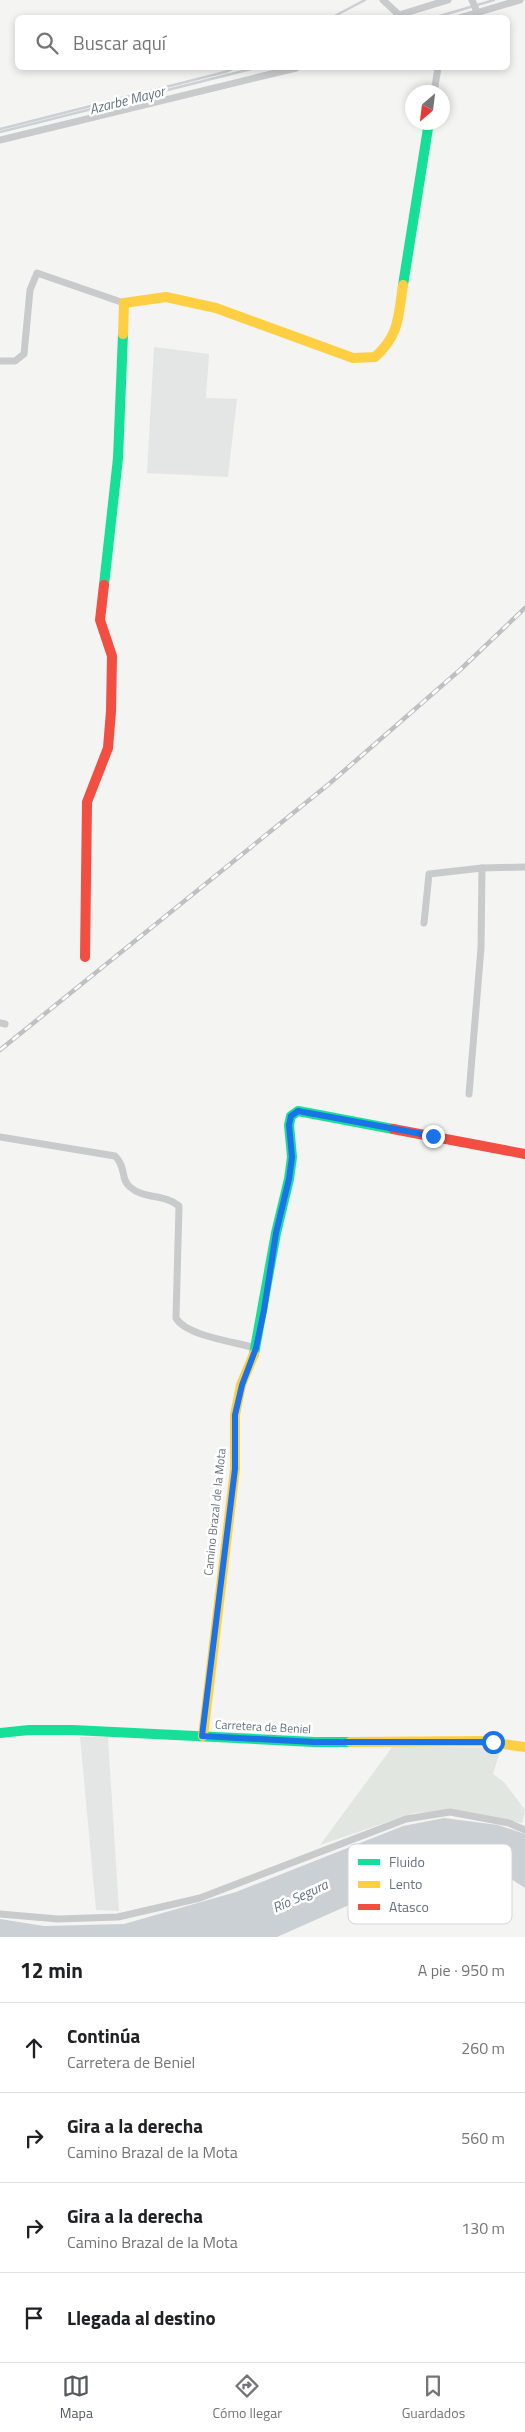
<!DOCTYPE html>
<html lang="es">
<meta charset="utf-8">
<style>
:root{--surface:#fff;--page:#f2f2f2;--text:#202124;--muted:#757577;--line:#e0e0e0;--accent:#565a5f}
body{margin:0;font-family:"Titillium Web",sans-serif;background:var(--page);color:var(--text)}
.compass{position:absolute;left:405px;top:85px;width:45px;height:45px;border-radius:50%;background:var(--surface);box-shadow:0 2px 8px #0003;rotate:208deg}
.stop{position:absolute;width:15px;height:15px;margin:-11px;border:4px solid #1a73e8;border-radius:50%;background:#fff}
.stop.end{background:#1a73e8;border-color:#fff;box-shadow:0 1px 5px #0008}
.list{margin:0;padding:0;list-style:none}
h2{display:flex;justify-content:space-between;align-items:center;height:65px;margin:0;padding:0 20px;font-size:21px}
h2 small{font-size:16px;font-weight:400;color:var(--muted)}
.list li{display:grid;grid-template-columns:32px 1fr auto;gap:15px;align-items:center;box-sizing:border-box;height:90px;padding:0 20px;border-top:1px solid var(--line)}
.list b{display:block;font-size:19px;white-space:nowrap}
.list p{margin:0;font-size:16px;white-space:nowrap;color:var(--muted)}
.list em{font-size:16px;font-style:normal;color:var(--muted)}
.icon{flex:none;width:28px;height:28px;fill:none;stroke:currentColor;stroke-width:2;stroke-linecap:round;stroke-linejoin:round}
.map{position:relative;flex:none;width:525px;height:1937px;overflow:hidden}
.search{position:absolute;background:var(--surface);box-shadow:0 2px 8px #0003;left:15px;right:15px;top:15px;height:55px;display:flex;align-items:center;gap:12px;box-sizing:border-box;padding:0 18px;border-radius:8px;color:var(--muted);font-size:19px}
.sheet{height:425px;background:var(--surface)}
nav{display:flex;justify-content:space-around;align-items:center;box-sizing:border-box;height:70px;border-top:1px solid var(--line);background:var(--surface);font-size:14px;color:var(--muted)}
nav a{display:grid;justify-items:center;gap:2px}
nav .on{color:var(--accent)}
.map>svg:first-child{display:block}
.built{fill:#e4e6e5}
.green{fill:#e2e6e1}
.water{fill:#cbd0d4}
.lines{fill:none;stroke-linecap:round;stroke-linejoin:round}
.stream{stroke:#cbd0d4;stroke-width:2.5}
.street{stroke:#c9cacb;stroke-width:7}
.fast{stroke:#16e098;stroke-width:10}
.slow{stroke:#ffcf43;stroke-width:10}
.jam{stroke:#f24e42;stroke-width:10}
.rail-casing{stroke:#bfc0c1;stroke-width:4.5}
.rail{stroke:#fff;stroke-width:2.5;stroke-dasharray:8;stroke-linecap:butt}
.route{stroke:#1a73e8;stroke-width:6}
.labels{text-anchor:middle;stroke-width:5;stroke-linejoin:round;paint-order:stroke}
.street-label{font-size:12px;fill:#677280;stroke:#fff}
.water-label{font-size:14px;font-style:italic;fill:#63737d;stroke:#fff}
.key{fill:#fff;stroke:#d1d5d9;stroke-width:1}
.key-label{font-size:14px;fill:#677280}
</style>
<div class="map">
<svg width="525" height="1937" viewBox="0 0 525 1937">
<rect width="100%" height="100%" fill="#f4f4f3"/>
<g class="built">
<polygon points="154,347 209,354 206,398 237,399 228,477 147,473"/>
<polygon points="80,1737 108,1737 119,1911 96,1910"/>
</g>
<polygon class="green" points="393,1746 501,1748 493,1774 504,1782 525,1810 522,1823 455,1810 414,1813 320,1845"/>
<polygon class="water" points="444,1818 498,1825 525,1834 525,1888 511,1879 471,1871 415,1880 385,1889 277,1937 0,1937 0,1919 44,1926 124,1924 236,1892 403,1826"/>
<g class="lines">
<g class="stream">
<polyline points="331,18 365,0"/>
<polyline points="433,18 494,0"/>
<polyline points="0,129 225,72 234,68"/>
<polyline points="0,132 255,68"/>
</g>
<g class="street">
<polyline points="383,0 399,15 448,0"/>
<polyline points="472,0 477,12"/>
<polyline points="459,18 520,0"/>
<polyline points="434,92 438,68"/>
<polyline points="0,140 296,68"/>
<polyline points="0,361 15,361 24,354 30,290 37,273 124,303"/>
<polyline points="424,923 429,874 482,868"/>
<polyline points="0,1023 5,1024"/>
<polyline points="469,1094 481,948 482,868 525,867"/>
<path d="M0 1137 115 1156C127 1168 120 1179 130 1187 143 1199 165 1194 179 1206L176 1318C186 1336 236 1342 256 1348"/>
<polyline points="0,1914 58,1919 118,1917 200,1898 406,1819 450,1812 509,1823 525,1830"/>
</g>
<g class="fast">
<polyline points="403,285 429,122"/>
<polyline points="104,585 118,458 123,334"/>
<polyline points="254,1354 276,1233 289,1179 292,1157 289,1125 291,1116 298,1111 393,1129"/>
<polyline points="0,1733 29,1730 73,1730 314,1742 350,1742"/>
</g>
<g class="slow">
<path d="M123 334 124 303 166 297 216 308 353 358 375 357C400 334 398 317 403 285"/>
<polyline points="203,1736 235,1469 235,1415 241,1385 254,1354"/>
<polyline points="350,1742 481,1741 525,1747"/>
</g>
<g class="jam">
<polyline points="85,957 87,802 108,748 111,711 112,656 100,620 104,585"/>
<polyline points="393,1129 525,1154"/>
</g>
<defs>
<polyline id="rail" points="0,1050 329,784 461,669 525,608"/>
</defs>
<use href="#rail" class="rail-casing"/>
<use href="#rail" class="rail"/>
</g>
<g class="lines">
<polyline class="route" points="433,1136 298,1111 291,1116 289,1125 292,1157 289,1179 276,1233 264,1310 256,1348 242,1385 235,1415 235,1469 202,1736 314,1742 493,1742"/>
</g>
<g class="labels">
<g class="street-label">
<text transform="translate(215 1512) rotate(-84)" y="4">Camino Brazal de la Mota</text>
<text transform="translate(263 1727) rotate(3)" y="4">Carretera de Beniel</text>
</g>
<g class="water-label">
<text transform="translate(127 100) rotate(-14)" y="5">Azarbe Mayor</text>
<text transform="translate(300 1896) rotate(-25)" y="5">Río Segura</text>
</g>
</g>
<rect x="348" y="1844" width="164" height="80" rx="8" class="key"/>
<rect x="358" y="1859" width="22" height="6" fill="#16e098"/>
<rect x="358" y="1881" width="22" height="7" fill="#ffcf43"/>
<rect x="358" y="1904" width="22" height="6" fill="#f24e42"/>
<g class="key-label">
<text x="389" y="1867">Fluido</text>
<text x="389" y="1889">Lento</text>
<text x="389" y="1912">Atasco</text>
</g>
</svg>
<svg class="compass" viewBox="-18 -18 36 36"><path d="M0-13l5 13h-10z" fill="#e53935"/><path d="M0 13l5-13h-10z" fill="#757577"/></svg>
<div class="stop" style="left:493px;top:1742px"></div>
<div class="stop end" style="left:433px;top:1136px"></div>
<div class="search"><svg class="icon" aria-label="search" viewBox="0 0 24 24"><circle cx="10" cy="10" r="6"/><path d="M15 15l6 6"/></svg>Buscar aquí</div>
</div>
<section class="sheet">
<h2>12 min<small>A pie · 950 m</small></h2>
<ul class="list">
<li><svg class="icon" aria-label="ahead" viewBox="0 0 24 24"><path d="M12 20V5M6 11l6-6 6 6"/></svg><div><b>Continúa</b><p>Carretera de Beniel</p></div><em>260 m</em></li>
<li><svg class="icon" aria-label="right" viewBox="0 0 24 24"><path d="M7 20v-9h11M14 6l5 5-5 5"/></svg><div><b>Gira a la derecha</b><p>Camino Brazal de la Mota</p></div><em>560 m</em></li>
<li><svg class="icon" aria-label="right" viewBox="0 0 24 24"><path d="M7 20v-9h11M14 6l5 5-5 5"/></svg><div><b>Gira a la derecha</b><p>Camino Brazal de la Mota</p></div><em>130 m</em></li>
<li><svg class="icon" aria-label="arrive" viewBox="0 0 24 24"><path d="M6 21V4h12l-3 4 3 4H6"/></svg><div><b>Llegada al destino</b></div></li>
</ul>
</section>
<nav>
<a class="on"><svg class="icon" aria-label="map" viewBox="0 0 24 24"><path d="M3 6l6-2 6 2 6-2v14l-6 2-6-2-6 2zM9 4v14M15 6v14"/></svg>Mapa</a>
<a><svg class="icon" aria-label="directions" viewBox="0 0 24 24"><path d="M12 3l9 9-9 9-9-9zM9 14v-3h6M13 9l2 2-2 2"/></svg>Cómo llegar</a>
<a><svg class="icon" aria-label="saved" viewBox="0 0 24 24"><path d="M7 4h10v16l-5-4-5 4z"/></svg>Guardados</a>
</nav>
